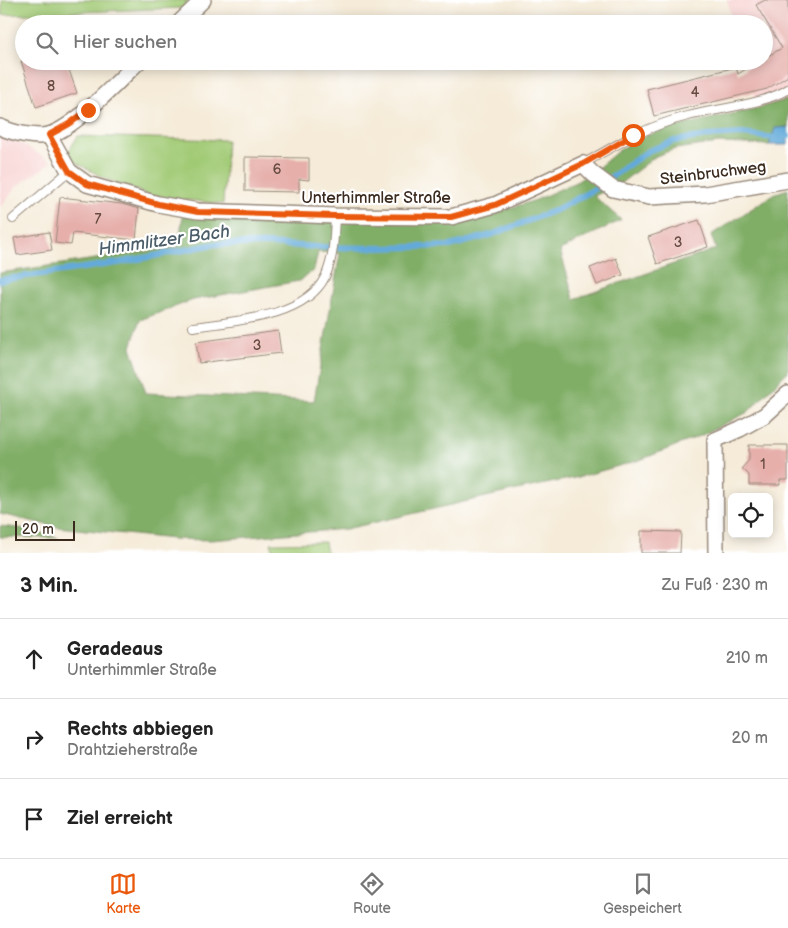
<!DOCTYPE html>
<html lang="de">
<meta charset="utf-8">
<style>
:root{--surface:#fff;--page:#f6f6f6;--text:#222;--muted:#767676;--line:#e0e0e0;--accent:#ea580c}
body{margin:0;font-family:"Balsamiq Sans",sans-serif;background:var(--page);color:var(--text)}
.controls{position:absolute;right:15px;bottom:15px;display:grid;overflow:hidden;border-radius:8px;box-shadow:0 2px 12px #0003}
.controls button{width:45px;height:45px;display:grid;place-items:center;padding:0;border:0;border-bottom:1px solid var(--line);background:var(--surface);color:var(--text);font:25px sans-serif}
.scale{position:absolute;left:15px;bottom:12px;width:60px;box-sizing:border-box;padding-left:5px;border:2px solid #3b2a1e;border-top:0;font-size:14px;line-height:18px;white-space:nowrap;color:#3b2a1e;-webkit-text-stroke:4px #fff;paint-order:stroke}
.stop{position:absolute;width:15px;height:15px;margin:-11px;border:4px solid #ea580c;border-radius:50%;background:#fff}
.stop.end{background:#ea580c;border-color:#fff;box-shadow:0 1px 5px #0008}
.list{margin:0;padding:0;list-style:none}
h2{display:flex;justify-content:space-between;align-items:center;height:65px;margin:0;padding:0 20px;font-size:21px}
h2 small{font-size:16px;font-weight:400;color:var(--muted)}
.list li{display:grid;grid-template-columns:32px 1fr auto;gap:15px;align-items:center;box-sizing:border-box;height:80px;padding:0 20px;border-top:1px solid var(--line)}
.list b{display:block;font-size:19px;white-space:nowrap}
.list p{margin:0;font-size:16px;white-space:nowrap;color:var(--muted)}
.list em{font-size:16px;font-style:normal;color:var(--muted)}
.icon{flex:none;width:28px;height:28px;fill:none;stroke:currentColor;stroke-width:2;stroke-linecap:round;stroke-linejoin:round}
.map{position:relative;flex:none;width:788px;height:553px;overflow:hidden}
.search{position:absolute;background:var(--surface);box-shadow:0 2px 12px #0003;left:15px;right:15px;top:15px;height:55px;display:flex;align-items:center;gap:12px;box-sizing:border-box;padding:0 18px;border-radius:28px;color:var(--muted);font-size:19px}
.sheet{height:305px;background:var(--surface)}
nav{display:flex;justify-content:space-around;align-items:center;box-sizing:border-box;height:70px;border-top:1px solid var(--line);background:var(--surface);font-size:14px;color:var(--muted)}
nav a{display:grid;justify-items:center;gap:2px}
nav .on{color:var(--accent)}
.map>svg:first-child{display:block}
.built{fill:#f7d0cf}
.green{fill:#a1ca75;stroke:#6e7a4a}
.forest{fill:#80ae66;stroke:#5e6c42;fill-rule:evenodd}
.water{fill:#64aada;stroke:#506a7c}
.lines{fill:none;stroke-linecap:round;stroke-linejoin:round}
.stream{stroke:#64aada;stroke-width:6}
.building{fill:#e6afaa}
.service-casing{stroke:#988a7b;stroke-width:10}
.minor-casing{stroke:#988a7b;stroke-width:18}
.service{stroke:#fff;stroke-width:8}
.minor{stroke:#fff;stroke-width:15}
.route{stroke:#ea580c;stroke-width:6}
.labels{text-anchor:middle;stroke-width:4.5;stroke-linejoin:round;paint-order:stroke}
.number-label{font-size:14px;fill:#664b41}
.street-label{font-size:16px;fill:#3b2a1e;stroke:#fff}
.water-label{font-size:18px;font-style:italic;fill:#4b5d69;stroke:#fff}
</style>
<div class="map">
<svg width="788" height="553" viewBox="0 0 788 553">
<rect width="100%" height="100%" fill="#fff"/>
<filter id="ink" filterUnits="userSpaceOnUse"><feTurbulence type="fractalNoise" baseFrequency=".02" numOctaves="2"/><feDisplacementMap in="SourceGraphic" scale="10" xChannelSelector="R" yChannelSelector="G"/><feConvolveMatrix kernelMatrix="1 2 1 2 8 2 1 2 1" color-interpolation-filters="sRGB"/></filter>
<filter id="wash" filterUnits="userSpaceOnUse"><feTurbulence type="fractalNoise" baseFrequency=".0096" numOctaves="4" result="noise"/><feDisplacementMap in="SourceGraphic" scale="20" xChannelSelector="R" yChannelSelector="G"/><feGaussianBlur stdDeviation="1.12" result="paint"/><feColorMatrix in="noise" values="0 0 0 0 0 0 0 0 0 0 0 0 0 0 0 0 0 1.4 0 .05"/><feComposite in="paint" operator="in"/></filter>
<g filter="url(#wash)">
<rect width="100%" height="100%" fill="#f5ebd8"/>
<g class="built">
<polygon points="727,0 788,0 788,103 786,100 758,108 744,61 764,61 764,24 733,24"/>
<polygon points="0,136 20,143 52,162 17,186 0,208"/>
</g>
<g class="green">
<polygon points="2,0 191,0 183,8 2,15"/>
<polygon points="78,136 227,140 223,204 151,196 104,178 75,162 68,152"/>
<polygon points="325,542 327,553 274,553 271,543"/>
</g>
<g class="forest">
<path d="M786 100 788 103V127L776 128 769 145 719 143 675 149 656 156 621 183 594 196 621 220 560 250 574 299 716 249 711 235 776 193 788 189V371L748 412 700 436 640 460 579 477 512 491 346 529 211 540 173 539 57 527 0 514V273L178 247 183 215 451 223 501 211 536 200 578 181 599 167 618 151 639 138 666 129 758 108ZM318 252 340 253 314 401 146 393 131 347 140 320 193 300 299 281 314 270Z"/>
<polygon points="0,526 27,529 58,538 0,537"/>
</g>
<polygon class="water" points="788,127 788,145 769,145 775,128"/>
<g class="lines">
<polyline class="stream" points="0,280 118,263 215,244 268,244 318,247 380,248 450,246 491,235 556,210 593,190 648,151 674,141 707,136 742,134 776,138 788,136"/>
</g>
<g id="blocks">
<g class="building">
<polygon points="765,0 788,0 788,76 767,89 654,116 647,89 736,67 738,74 759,61 764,61 764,58 782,48 756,5"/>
<polygon points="21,61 66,61 77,93 36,107"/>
<polygon points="245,157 309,158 309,180 299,179 299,192 245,191"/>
<polygon points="60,197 122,204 139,209 136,240 73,233 71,245 55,243"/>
<polygon points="699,220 708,247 657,264 648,237"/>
<polygon points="49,232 52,250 17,255 14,238"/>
<polygon points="616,258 623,275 597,285 590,268"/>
<polygon points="278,331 281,353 199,363 196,342"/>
<polygon points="749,445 788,445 788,480 780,480 780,485 749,485 749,475 742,468 749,460"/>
<polygon points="641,531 681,532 680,553 641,553"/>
</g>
</g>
</g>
<g filter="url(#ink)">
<use href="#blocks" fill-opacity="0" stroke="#988a7b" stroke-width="1"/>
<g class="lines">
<defs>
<g id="service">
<path d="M583 164C619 143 647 126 688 116 715 109 766 104 788 89"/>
<polyline points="13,219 69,171"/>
<path d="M193 327C233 321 305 318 325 277 334 258 334 237 335 216"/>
</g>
<g id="minor">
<polyline points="178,24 203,0"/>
<path d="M0 127C13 133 35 138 49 135 76 127 118 81 139 61"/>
<polyline points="49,135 69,171 87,184 158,204 198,211 335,216 451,217 495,205 583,164 593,174 613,189 649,197 705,194 788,180"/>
<polyline points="716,553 715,440 740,429 765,415 788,394"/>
</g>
</defs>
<use href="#service" class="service-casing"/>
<use href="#minor" class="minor-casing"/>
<use href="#service" class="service"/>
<use href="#minor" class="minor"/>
</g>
</g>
<g class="lines" filter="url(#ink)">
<polyline class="route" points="88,110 69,124 49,135 69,171 87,184 158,204 198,212 335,216 451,217 495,205 583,164 633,135"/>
</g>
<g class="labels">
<g class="number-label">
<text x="51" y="91">8</text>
<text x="695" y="97">4</text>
<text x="277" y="174">6</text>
<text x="98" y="224">7</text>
<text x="678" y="247">3</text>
<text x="257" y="350">3</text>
<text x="763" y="469">1</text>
</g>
<g class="street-label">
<text transform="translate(713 172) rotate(-7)" y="6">Steinbruchweg</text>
<text x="376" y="203">Unterhimmler Straße</text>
</g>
<g class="water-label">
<text transform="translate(164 240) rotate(-8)" y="6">Himmlitzer Bach</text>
</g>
</g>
</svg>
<div class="controls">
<button><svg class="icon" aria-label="locate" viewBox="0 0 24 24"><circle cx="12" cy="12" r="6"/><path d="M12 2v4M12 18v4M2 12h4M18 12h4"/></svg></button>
</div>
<div class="scale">20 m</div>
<div class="stop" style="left:633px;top:135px"></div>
<div class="stop end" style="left:88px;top:110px"></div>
<div class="search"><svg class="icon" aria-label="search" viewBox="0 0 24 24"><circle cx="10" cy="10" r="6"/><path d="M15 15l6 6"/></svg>Hier suchen</div>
</div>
<section class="sheet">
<h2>3 Min.<small>Zu Fuß · 230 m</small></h2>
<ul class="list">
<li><svg class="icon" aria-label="ahead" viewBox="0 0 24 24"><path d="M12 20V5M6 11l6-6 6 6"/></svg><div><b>Geradeaus</b><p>Unterhimmler Straße</p></div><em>210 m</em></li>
<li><svg class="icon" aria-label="right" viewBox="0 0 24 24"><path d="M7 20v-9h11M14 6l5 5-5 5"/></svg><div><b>Rechts abbiegen</b><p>Drahtzieherstraße</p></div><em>20 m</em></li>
<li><svg class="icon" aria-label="arrive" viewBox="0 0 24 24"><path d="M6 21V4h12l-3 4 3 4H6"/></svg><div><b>Ziel erreicht</b></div></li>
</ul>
</section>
<nav>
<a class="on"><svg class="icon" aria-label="map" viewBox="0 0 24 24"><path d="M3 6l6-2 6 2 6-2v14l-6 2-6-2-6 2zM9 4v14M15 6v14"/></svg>Karte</a>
<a><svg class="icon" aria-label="directions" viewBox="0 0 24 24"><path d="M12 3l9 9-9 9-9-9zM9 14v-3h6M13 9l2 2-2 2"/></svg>Route</a>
<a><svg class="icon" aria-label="saved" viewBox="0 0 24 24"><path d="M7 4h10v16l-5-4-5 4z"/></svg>Gespeichert</a>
</nav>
